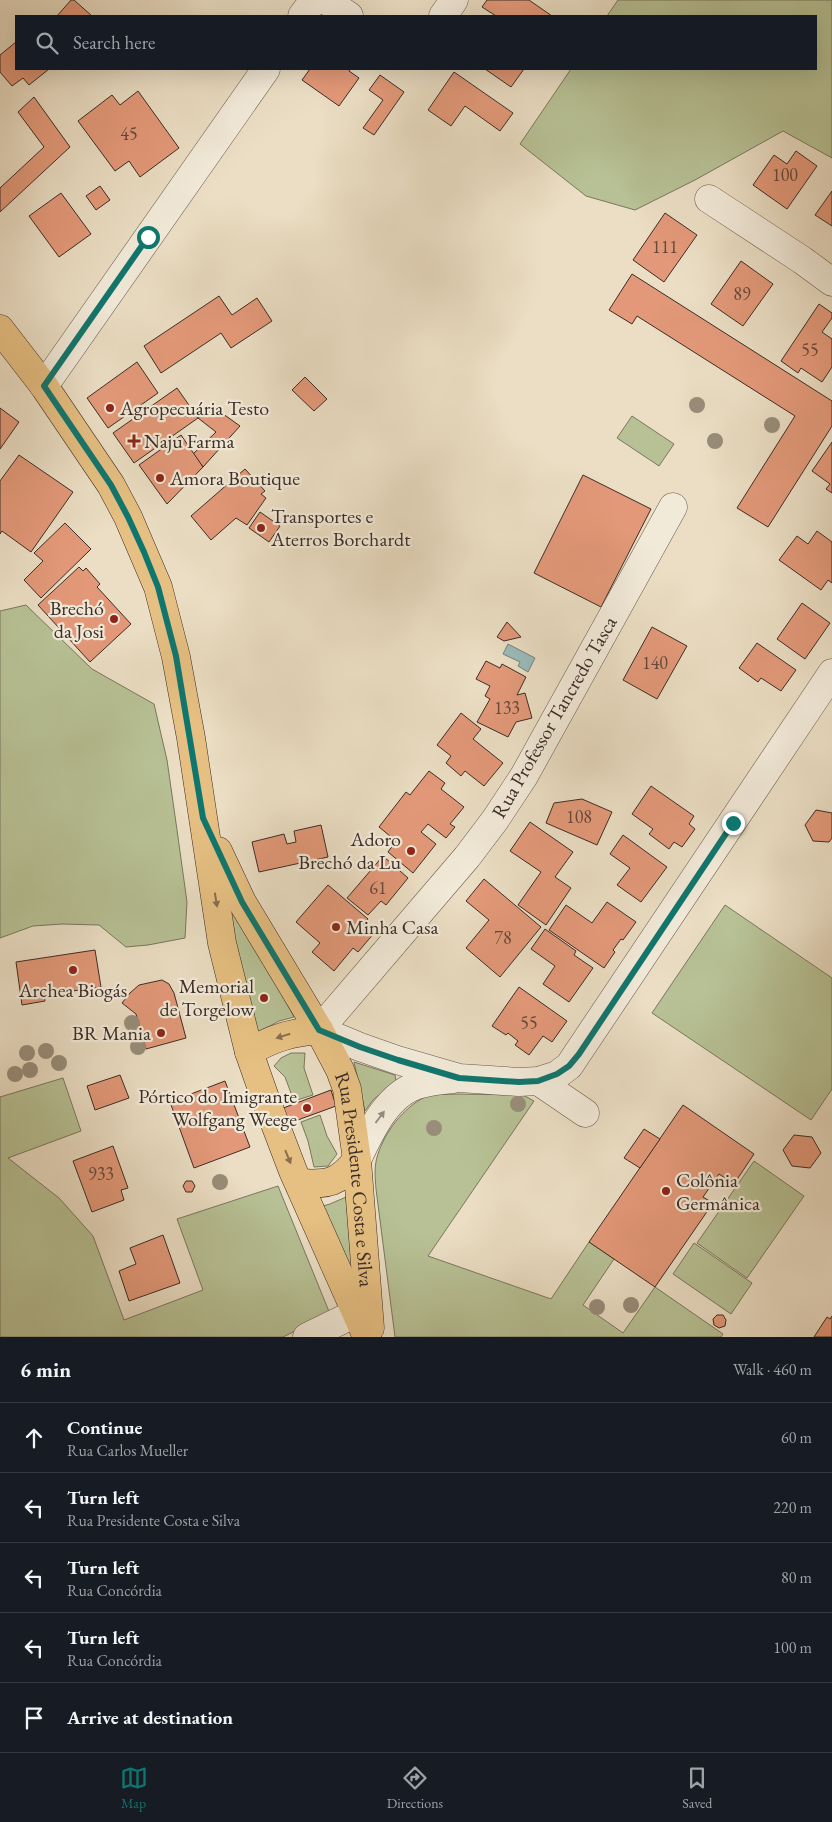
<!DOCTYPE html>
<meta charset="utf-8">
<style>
:root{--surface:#171b24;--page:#242831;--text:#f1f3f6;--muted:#9ea1a6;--line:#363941;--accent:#0f766e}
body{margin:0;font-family:"EB Garamond",serif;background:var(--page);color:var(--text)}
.stop{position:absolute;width:15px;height:15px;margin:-11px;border:4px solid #0f766e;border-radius:50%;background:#fff}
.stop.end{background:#0f766e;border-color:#fff;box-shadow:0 1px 5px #0008}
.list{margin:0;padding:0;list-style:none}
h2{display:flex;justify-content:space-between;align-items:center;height:65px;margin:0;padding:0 20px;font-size:21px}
h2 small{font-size:16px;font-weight:400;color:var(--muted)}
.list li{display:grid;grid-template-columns:32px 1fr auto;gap:15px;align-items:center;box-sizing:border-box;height:70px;padding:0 20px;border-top:1px solid var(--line)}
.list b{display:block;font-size:19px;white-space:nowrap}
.list p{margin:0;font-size:16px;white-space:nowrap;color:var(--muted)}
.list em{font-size:16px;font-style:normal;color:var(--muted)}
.icon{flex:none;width:28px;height:28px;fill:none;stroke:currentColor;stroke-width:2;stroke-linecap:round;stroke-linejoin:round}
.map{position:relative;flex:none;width:832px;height:1337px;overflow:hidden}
.search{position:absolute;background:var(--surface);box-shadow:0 5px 20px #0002;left:15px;right:15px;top:15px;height:55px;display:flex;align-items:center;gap:12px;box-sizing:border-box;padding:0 18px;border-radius:0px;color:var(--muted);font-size:19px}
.sheet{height:415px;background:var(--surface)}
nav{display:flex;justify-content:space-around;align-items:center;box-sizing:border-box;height:70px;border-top:1px solid var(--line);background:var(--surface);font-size:14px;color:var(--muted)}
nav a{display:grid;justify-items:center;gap:2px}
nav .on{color:var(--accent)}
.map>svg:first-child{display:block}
.green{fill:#b7c195;stroke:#79775e}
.water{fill:#9abbbb;stroke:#748280}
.building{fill:#e39979;stroke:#3b2d27}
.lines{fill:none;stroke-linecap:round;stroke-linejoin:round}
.minor-casing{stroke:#67594e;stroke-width:29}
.major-casing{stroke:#3b2d27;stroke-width:29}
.minor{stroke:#f2ead9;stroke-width:28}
.major{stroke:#e6bf82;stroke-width:28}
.tree{fill:#988d7a}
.oneway{fill:#886f50}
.oneway2{fill:#968c80}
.route{stroke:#0f766e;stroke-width:6}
.poi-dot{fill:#8f2418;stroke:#f2ead9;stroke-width:2}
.labels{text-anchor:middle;stroke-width:4.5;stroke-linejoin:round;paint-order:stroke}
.number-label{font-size:18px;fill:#65483c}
.poi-label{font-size:20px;fill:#3b2d27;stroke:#f2ead9;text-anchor:start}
.street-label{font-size:20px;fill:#3b2d27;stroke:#f2ead9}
</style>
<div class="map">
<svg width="832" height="1337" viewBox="0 0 832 1337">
<rect width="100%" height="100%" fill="#ebdec4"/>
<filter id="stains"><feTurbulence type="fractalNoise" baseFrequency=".004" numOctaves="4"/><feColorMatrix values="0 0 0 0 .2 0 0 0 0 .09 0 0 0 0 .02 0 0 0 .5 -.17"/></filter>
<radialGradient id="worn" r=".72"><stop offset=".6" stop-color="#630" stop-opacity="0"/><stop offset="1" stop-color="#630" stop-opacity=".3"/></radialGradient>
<g class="green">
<polygon points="618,0 832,0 832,158 783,131 695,180 635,210 586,196 520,144 571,69 816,69 816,16 607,16"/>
<polygon points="632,416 674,444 659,466 617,438"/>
<polygon points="26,605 92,669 154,704 167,760 177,830 187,902 185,938 148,945 126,947 99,925 62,924 33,926 0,938 0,611"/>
<polygon points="725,905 832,978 832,1089 811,1120 652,1013"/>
<polygon points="235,908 294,1017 279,1021 255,1034 225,913"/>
<polygon points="291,1053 305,1053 304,1068 313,1095 294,1101 285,1077 274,1066 281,1058"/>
<polygon points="354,1062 395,1075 396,1081 373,1100 365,1111"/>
<polygon points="63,1078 81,1131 8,1158 59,1198 93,1236 124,1320 203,1290 177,1219 278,1186 330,1314 283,1337 0,1337 0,1097"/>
<path d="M456 1094 523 1095 534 1101 428 1256 551 1299 589 1242 614 1259 583 1305 623 1333 655 1287 723 1334 721 1337H395L376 1189C375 1177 374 1165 378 1154 385 1132 403 1108 425 1097 433 1093 447 1095 456 1094Z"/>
<polygon points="320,1115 327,1136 337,1154 328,1166 314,1167 308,1141 301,1122"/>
<polygon points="754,1161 804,1196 747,1278 697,1243"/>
<polygon points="346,1197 353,1278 323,1206 330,1204"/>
<polygon points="694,1243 752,1283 731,1314 673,1274"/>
</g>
<polygon class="water" points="508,644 535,658 528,672 518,666 520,662 503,654"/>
<g class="building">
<polygon points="71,0 74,0 92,16 57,16"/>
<polygon points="487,0 529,0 552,16 496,16 482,7"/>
<polygon points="16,42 16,69 49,69 29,85 23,78 12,86 0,72 0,55"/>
<polygon points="310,69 350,69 349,71 359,78 339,106 302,80"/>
<polygon points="485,69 524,69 511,87"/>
<polygon points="454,72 513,113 500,131 465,106 451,126 428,110"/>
<polygon points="380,75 404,92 374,135 363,128 383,100 369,90"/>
<polygon points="138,91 179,148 140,177 129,161 115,171 78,121 112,95 120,105"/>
<polygon points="34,97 70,147 0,212 0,188 44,147 18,112"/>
<polygon points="796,151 817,166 787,209 753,185 774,155 787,164"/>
<polygon points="100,186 110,200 96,210 86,196"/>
<polygon points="832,191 832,226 815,215"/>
<polygon points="61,193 91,234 59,257 29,216"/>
<polygon points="665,213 697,235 664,282 633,260"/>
<polygon points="741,261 773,284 743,326 711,304"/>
<polygon points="632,274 832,401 832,426 768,527 737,508 795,416 637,316 632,324 609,310"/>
<polygon points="219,296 232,315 257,298 272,321 231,348 221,333 161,373 144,346"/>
<polygon points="819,304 832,313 832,318 822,332 832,339 832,367 822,382 801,368 798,373 781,361"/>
<polygon points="137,362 158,393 108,428 87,398"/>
<polygon points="305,377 327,399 314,411 292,390"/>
<polygon points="177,388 198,418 134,463 113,433"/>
<polygon points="212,406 240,426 203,467 193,454 216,432 198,418"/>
<polygon points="0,408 19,422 0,449"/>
<polygon points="181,435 203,467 167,504 139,465"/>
<polygon points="832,442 832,493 826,489 830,484 812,471"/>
<polygon points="19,455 73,492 31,552 2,531 0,534 0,481"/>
<polygon points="245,469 265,491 261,494 266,498 247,525 236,518 211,540 191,516"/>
<polygon points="583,475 651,509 601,607 534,573"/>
<polygon points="260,512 280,526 269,542 249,528"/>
<polygon points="65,523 91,549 41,598 24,580 43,561 34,553"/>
<polygon points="817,531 832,542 832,583 828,580 821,590 779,560 797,536 808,544"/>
<polygon points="79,567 83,571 86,568 100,584 97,587 131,624 90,662 38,605"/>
<polygon points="802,603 830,623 805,659 777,639"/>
<polygon points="507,622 521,637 504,641 497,637"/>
<polygon points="652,627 687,646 657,699 623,680"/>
<polygon points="757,643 796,670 781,691 761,678 758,682 739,668"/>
<polygon points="486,661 500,668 502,664 526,677 517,695 525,693 532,718 516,722 508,737 477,722 490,699 485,696 490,686 476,679"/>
<polygon points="461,713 481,729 473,739 503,763 484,786 465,771 461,776 446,763 451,756 437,745"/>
<polygon points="429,771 445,783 441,789 464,807 450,824 455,827 446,838 428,824 421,832 436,844 413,873 388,852 396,841 379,827 406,792 410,795"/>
<polygon points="651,786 694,816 689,824 695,829 682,847 674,842 669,849 649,834 653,829 632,814"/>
<polygon points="582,799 612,812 597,845 546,823 554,803"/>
<polygon points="816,810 832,813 832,838 829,842 813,841 805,825"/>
<polygon points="530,822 573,852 555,877 571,888 546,925 518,905 541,872 510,851"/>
<polygon points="321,825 328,857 259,872 252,842 284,834 287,844 296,842 294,831"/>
<polygon points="623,835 667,867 641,902 617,885 630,868 610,854"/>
<polygon points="383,856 408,878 386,905 381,901 368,915 347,898"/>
<polygon points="484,879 541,927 500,977 466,948 489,920 466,901"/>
<polygon points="328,885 368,919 365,923 375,932 358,952 353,948 334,971 312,952 320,943 296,922"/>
<polygon points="607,902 636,922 623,940 621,939 613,950 615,952 604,968 549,930 566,905 592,923"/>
<polygon points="545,929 576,951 574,955 593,968 569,1002 543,984 555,966 531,949"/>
<polygon points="95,950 101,987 44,995 45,1001 22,1005 16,962"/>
<polygon points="162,980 169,984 174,993 186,1038 146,1049 136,1014 122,1003 130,993 139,985"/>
<polygon points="519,987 567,1021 552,1042 543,1036 529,1055 515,1045 518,1041 508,1033 506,1035 492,1026"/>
<polygon points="120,1075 129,1098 95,1110 87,1086"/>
<polygon points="225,1081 250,1147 194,1168 170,1102"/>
<polygon points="331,1090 336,1106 284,1125 278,1110"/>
<polygon points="683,1105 754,1154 734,1184 719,1174 703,1197 713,1203 655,1287 589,1242"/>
<polygon points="644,1129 660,1139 640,1168 624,1158"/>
<polygon points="794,1135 812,1137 821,1153 810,1168 792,1166 783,1150"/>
<polygon points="113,1146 128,1188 121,1190 124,1200 92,1212 73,1161"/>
<polygon points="186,1181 192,1181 195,1186 192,1192 186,1192 183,1186"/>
<polygon points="163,1235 180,1283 129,1301 119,1271 136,1264 130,1248"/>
<polygon points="717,1315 723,1315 726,1320 725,1326 719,1328 714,1325 713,1319"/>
<polygon points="832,1316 832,1337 814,1337 827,1317 830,1319"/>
</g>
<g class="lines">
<defs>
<g id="minor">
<polyline points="326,0 349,16"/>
<polyline points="302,16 314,0"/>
<polyline points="443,16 454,0"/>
<polyline points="709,199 802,260 832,282"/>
<polyline points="44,386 266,69"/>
<polyline points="673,507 524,776 495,820 467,857 319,1030 360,1047 397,1060 459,1078 519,1082 538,1081 557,1075 569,1066 832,673"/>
<polyline points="538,1081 585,1113"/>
<path d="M357 1160C370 1132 388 1092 421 1084 431 1081 442 1080 453 1079"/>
<polyline points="307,1337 356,1313"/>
</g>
<g id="major">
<polyline points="0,329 44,386 111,485 128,517 158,587 176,657 191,738 222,943 249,1052 264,1095 293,1171 367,1337"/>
<path id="s1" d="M218 851 242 902 319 1030 340 1070 347 1089 357 1160 370 1328"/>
<path d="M249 1052C272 1038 293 1032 319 1030"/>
<path d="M299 1183C329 1185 338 1183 357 1160"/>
</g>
</defs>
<use href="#minor" class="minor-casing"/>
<use href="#major" class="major-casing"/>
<use href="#minor" class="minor"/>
<use href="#major" class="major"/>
</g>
<g class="tree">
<circle cx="697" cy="405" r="8"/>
<circle cx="772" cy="425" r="8"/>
<circle cx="715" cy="441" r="8"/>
<circle cx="132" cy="1023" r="8"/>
<circle cx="138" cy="1047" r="8"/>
<circle cx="46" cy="1051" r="8"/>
<circle cx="27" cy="1053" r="8"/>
<circle cx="59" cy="1063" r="8"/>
<circle cx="30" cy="1070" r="8"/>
<circle cx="15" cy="1074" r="8"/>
<circle cx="518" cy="1104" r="8"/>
<circle cx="434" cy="1128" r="8"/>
<circle cx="220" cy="1182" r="8"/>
<circle cx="631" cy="1305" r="8"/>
<circle cx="597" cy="1307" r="8"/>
</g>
<defs><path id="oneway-solid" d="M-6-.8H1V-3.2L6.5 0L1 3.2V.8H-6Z" transform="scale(1.25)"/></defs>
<g class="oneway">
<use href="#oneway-solid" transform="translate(216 900) rotate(81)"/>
<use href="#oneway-solid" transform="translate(283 1036) rotate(163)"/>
<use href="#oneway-solid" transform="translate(288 1157) rotate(68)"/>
</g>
<use class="oneway2" href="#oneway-solid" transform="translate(380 1117) rotate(-53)"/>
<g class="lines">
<polyline class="route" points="148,237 44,386 111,485 128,517 144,552 158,587 176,656 203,818 242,902 319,1030 360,1047 398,1060 459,1078 519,1082 538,1081 557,1074 569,1066 579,1054 733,823"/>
</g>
<g class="poi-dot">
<circle cx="110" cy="408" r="5"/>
<path d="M131.5 433.5h5v5h5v5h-5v5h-5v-5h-5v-5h5z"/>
<circle cx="160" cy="478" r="5"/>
<circle cx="261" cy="528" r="5"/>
<circle cx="114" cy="619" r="5"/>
<circle cx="411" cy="851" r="5"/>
<circle cx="336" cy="927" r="5"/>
<circle cx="73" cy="970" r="5"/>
<circle cx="264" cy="998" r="5"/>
<circle cx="161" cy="1033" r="5"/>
<circle cx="307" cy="1108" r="5"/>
<circle cx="666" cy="1191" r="5"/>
</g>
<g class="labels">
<g class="number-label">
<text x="129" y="140">45</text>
<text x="785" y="181">100</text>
<text x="665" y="253">111</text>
<text x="742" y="300">89</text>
<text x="810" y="356">55</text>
<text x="655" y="669">140</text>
<text x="507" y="714">133</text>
<text x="579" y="823">108</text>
<text x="378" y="894">61</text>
<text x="503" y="944">78</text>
<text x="529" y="1029">55</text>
<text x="101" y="1180">933</text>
</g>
<g class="poi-label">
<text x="120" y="415">Agropecuária Testo</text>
<text x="144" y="448">Naju Farma</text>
<text x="170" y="485">Amora Boutique</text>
<text x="271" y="523">Transportes e<tspan x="271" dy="23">Aterros Borchardt</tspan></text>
<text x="104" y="615" text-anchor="end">Brechó<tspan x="104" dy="23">da Josi</tspan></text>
<text x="401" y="846" text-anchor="end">Adoro<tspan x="401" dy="23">Brechó da Lu</tspan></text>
<text x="346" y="934">Minha Casa</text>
<text x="254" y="993" text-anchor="end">Memorial<tspan x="254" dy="23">de Torgelow</tspan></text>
<text x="73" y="997" text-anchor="middle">Archea Biogás</text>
<text x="151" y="1040" text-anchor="end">BR Mania</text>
<text x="297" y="1103" text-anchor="end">Pórtico do Imigrante<tspan x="297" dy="23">Wolfgang Weege</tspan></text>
<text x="676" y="1187">Colônia<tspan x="676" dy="23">Germânica</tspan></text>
</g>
<g class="street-label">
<text transform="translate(554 717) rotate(-60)" y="7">Rua Professor Tancredo Tasca</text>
<text dy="7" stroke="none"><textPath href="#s1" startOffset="362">Rua Presidente Costa e Silva</textPath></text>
</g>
</g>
<rect width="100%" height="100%" filter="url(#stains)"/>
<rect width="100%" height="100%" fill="url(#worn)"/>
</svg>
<div class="stop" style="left:148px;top:237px"></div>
<div class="stop end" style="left:733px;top:823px"></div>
<div class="search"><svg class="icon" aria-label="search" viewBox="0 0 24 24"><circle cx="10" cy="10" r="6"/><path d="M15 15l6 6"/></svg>Search here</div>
</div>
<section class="sheet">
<h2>6 min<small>Walk · 460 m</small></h2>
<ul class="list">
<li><svg class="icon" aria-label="ahead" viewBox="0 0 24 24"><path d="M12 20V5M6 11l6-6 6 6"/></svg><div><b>Continue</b><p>Rua Carlos Mueller</p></div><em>60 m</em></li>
<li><svg class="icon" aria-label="left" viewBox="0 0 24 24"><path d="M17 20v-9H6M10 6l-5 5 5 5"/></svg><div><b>Turn left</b><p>Rua Presidente Costa e Silva</p></div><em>220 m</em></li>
<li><svg class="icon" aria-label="left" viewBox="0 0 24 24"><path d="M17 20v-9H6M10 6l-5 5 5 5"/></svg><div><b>Turn left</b><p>Rua Concórdia</p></div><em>80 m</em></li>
<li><svg class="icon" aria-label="left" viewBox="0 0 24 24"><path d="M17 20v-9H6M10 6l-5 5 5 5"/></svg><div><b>Turn left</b><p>Rua Concórdia</p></div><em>100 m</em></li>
<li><svg class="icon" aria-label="arrive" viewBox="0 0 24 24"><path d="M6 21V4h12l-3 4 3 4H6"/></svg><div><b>Arrive at destination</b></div></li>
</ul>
</section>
<nav>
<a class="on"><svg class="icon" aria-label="map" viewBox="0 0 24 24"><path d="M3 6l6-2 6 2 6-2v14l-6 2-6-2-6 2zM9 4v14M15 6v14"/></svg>Map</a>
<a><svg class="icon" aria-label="directions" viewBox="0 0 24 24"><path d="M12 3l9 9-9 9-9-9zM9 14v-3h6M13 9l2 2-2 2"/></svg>Directions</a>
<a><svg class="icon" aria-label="saved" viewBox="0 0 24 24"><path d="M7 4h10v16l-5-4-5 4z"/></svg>Saved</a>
</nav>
